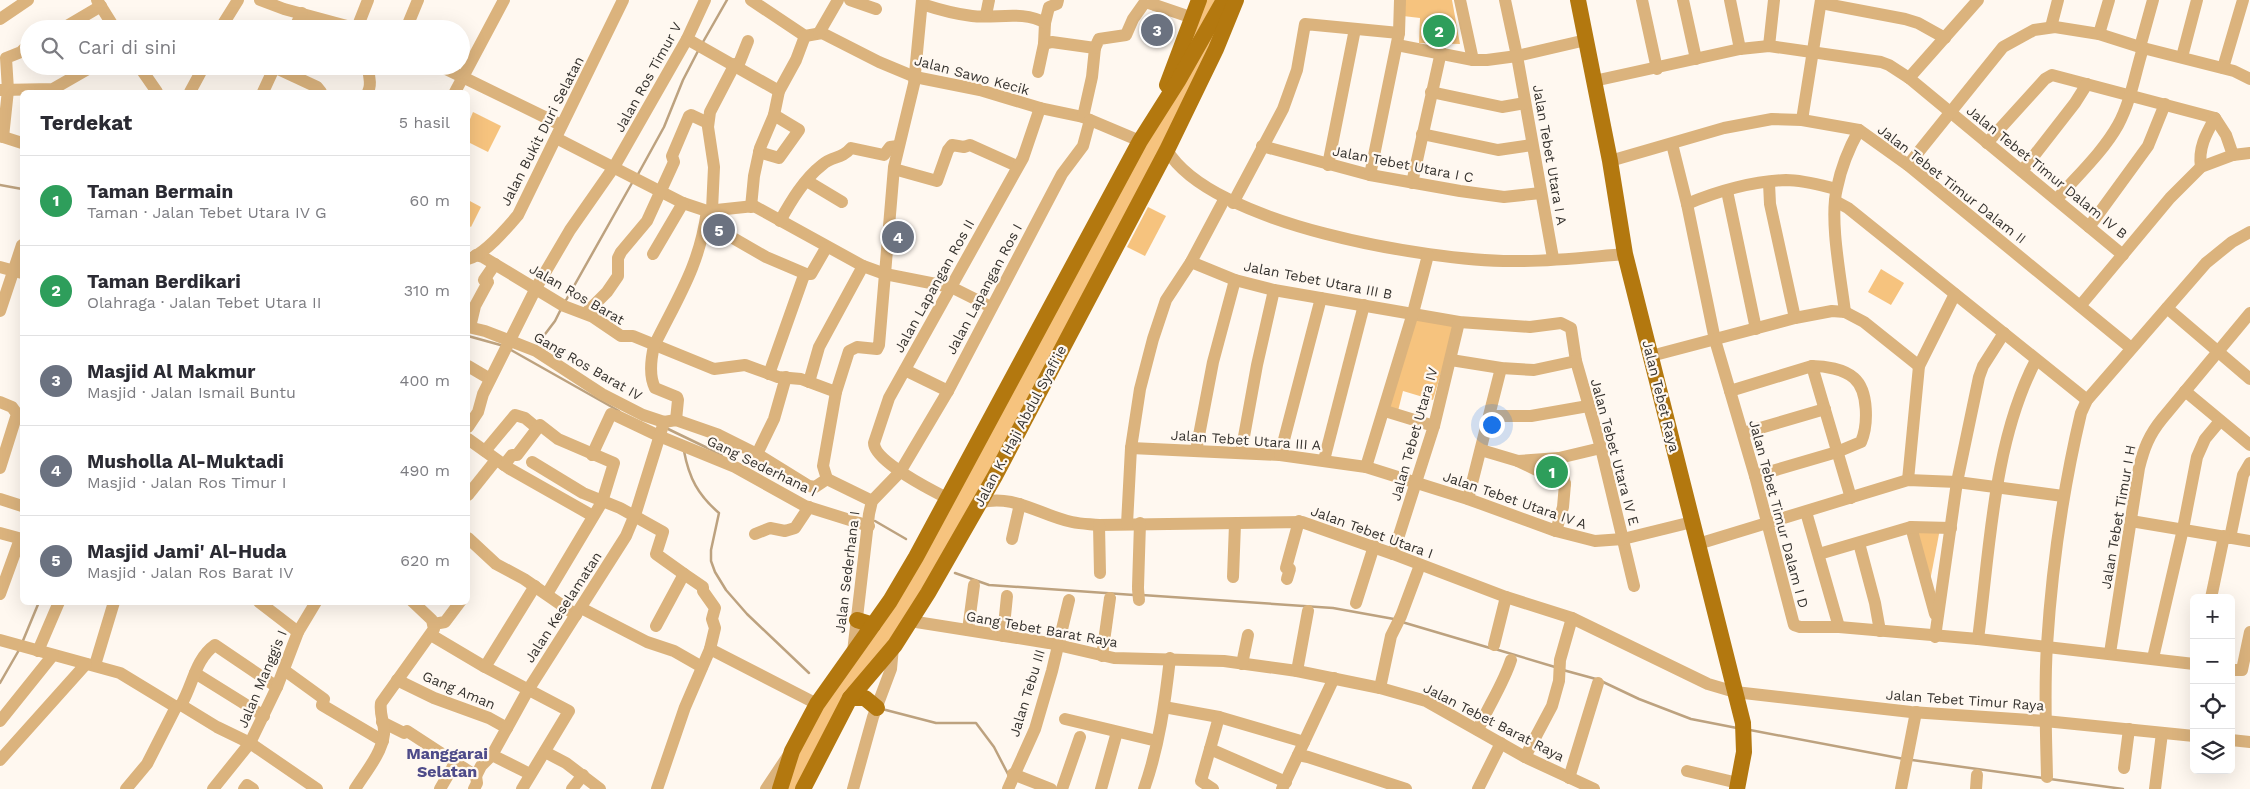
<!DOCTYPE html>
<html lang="id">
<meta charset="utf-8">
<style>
:root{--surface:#fff;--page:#f2f2f3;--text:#2b2b33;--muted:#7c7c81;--line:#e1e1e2;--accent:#b45309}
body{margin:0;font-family:"Work Sans",sans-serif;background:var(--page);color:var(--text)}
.controls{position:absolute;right:15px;bottom:15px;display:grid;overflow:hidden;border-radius:8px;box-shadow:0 5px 20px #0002}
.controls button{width:45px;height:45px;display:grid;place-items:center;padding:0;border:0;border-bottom:1px solid var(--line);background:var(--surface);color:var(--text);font:25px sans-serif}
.you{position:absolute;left:1491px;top:424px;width:18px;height:18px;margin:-12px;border:4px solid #fff;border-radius:50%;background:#1a73e8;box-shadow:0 0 0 8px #1a73e833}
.badge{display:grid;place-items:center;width:32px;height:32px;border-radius:50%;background:var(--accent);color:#fff;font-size:16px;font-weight:700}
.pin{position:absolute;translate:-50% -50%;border:2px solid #fff;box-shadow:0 1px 5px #0006}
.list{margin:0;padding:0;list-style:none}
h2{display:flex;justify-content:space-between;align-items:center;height:65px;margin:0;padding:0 20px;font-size:21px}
h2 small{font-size:16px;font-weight:400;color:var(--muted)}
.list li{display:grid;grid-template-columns:32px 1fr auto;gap:15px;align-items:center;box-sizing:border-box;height:90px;padding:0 20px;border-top:1px solid var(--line)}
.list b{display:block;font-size:19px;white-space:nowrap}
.list p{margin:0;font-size:16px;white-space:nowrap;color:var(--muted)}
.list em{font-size:16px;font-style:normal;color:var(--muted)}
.icon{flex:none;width:28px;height:28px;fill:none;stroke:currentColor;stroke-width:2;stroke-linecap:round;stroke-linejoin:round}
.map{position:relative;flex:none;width:2250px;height:789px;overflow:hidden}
.search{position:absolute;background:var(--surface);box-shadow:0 5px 20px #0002;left:20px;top:20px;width:450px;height:55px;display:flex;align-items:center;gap:12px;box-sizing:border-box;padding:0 18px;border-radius:28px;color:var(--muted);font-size:19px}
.panel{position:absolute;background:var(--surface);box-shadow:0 5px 20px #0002;left:20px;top:90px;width:450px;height:515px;border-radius:8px}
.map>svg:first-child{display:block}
.green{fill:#f6c37e}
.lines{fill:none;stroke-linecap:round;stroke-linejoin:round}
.stream{stroke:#bda27f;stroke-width:2.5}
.minor{stroke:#dbb37d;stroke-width:12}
.major{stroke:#b3780f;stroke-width:16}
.labels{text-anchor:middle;stroke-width:4.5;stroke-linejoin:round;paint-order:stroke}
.street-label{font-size:14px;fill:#36332f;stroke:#fff8f0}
.quarter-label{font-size:16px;font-weight:bold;fill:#4e4b89;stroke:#fff8f0}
</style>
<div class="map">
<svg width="2250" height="789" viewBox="0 0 2250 789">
<rect width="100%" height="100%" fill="#fff8f0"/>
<g class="green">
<polygon points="1199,0 1236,0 995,476 874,668 807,789 766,789 866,635 1158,111"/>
<polygon points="1403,0 1452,0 1460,44 1419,43 1420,18 1403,16"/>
<polygon points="473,112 501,126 488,152 468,142 468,124"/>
<polygon points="468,200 481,207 471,227 468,225"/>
<polygon points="1148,207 1166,216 1145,256 1127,247"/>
<polygon points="1881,269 1904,283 1891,305 1868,292"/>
<polygon points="1415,314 1455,326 1433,400 1403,391 1398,411 1388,408"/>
<polygon points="1940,529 1929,586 1917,531"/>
</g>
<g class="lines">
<g class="stream">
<polyline points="703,42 727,0"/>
<polyline points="637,176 664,127 683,80 698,51"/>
<polyline points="0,185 22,189"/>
<polyline points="565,302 632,183"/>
<polyline points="468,336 504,346"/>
<polyline points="536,346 555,321 561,309"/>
<polyline points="511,350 619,411"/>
<polyline points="666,428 722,455"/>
<path d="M684 451C689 478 698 495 719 513L711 550V561L715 572 726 590 747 614 809 673"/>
<polyline points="875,521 906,539"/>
<polyline points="955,573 989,585 1134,595"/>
<polyline points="1142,595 1333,608 1394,619"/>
<polyline points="1402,622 1490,648"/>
<polyline points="22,643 39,602"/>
<polyline points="1495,649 1555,667"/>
<polyline points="1563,670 1596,679"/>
<polyline points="1601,681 1639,699 1691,719 1737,728"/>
<polyline points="0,683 19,650"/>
<polyline points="882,709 936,723 976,723 994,747 1009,776"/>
<polyline points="1750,730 1904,759"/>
<polyline points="1912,760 2043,778"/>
<polyline points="2050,779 2123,789"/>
</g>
<g class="minor">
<polyline points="97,0 115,29"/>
<polyline points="260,0 284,9 358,29"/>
<polyline points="751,0 805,36 822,33 879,62 915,77 980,90 1040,108 1083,117 1140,141"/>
<polyline points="850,0 876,9"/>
<polyline points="1460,0 1473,60"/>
<polyline points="1505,0 1517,56 1553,258"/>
<polyline points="1642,0 1657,69"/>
<polyline points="1683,0 1696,59"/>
<polyline points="1730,0 1740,49"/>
<polyline points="1149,1 1155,5 1193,18"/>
<polyline points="1821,3 1905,19 1918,23 1945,38"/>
<path d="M922 4C937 9 956 14 972 16 995 19 1024 10 1045 23L1044 44 1052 42 1095 48 1092 77 1083 117"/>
<polyline points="986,15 989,0"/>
<polyline points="0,19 28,0"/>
<polyline points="1045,23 1049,7 1057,4 1058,0"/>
<polyline points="2051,27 2058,0"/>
<polyline points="357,28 368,0"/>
<polyline points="62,29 101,6"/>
<polyline points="220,29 238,0"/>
<polyline points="294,29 302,13"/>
<polyline points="406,29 418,0"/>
<polyline points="819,33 838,0"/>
<polyline points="2099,34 2109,0"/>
<polyline points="687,39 779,91"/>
<polyline points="1397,45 1473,60 1487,60 1517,56 1586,40"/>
<polyline points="1769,46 1774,0"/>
<polyline points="2140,47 2153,0"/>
<polyline points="1095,48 1099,39 1126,35 1133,19 1145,2 1155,5"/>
<polyline points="2182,57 2197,0"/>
<polyline points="139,66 157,92"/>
<polyline points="440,66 561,125"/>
<polyline points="738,66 748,41"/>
<polyline points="274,67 317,87 321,92"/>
<polyline points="2223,68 2243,0"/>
<polyline points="1038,72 1044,44"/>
<polyline points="1909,78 1978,0"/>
<polyline points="1594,81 1740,49 1769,46 1881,62 1889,65 1909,78 2123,255"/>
<polyline points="0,90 53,89 93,66"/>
<polyline points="190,92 204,66"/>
<polyline points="263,92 275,66"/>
<path d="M368 92C373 82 367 76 369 66"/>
<polyline points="455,92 504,0"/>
<polyline points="1431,92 1502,107 1525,103"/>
<polyline points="1802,120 1821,0"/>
<polyline points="1422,134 1498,150 1532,145"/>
<polyline points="0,136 22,143"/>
<polyline points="3,137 8,90 6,58 21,52 29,44"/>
<polyline points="556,138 683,203 707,211 754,206 863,266 885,274 951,287 991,307"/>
<polyline points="1987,143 2045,79 2052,75 2215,118 2226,135 2233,155"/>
<polyline points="1672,144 1687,204 1715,340 1755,476 1794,625 1800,627 1839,627 1978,639 2194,664"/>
<polyline points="1262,146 1370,175 1460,191 1504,197 1541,193"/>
<path d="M1167 150C1211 225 1429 261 1512 261 1549 262 1588 257 1625 254"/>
<polyline points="759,152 779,158 799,130 774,115"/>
<polyline points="1610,161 1724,128 1772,119 1802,120 1859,130 1908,165 2131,348"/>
<polyline points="1328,165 1355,29"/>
<polyline points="1908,165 2003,47 2034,30 2055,27 2099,34 2143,48 2234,71 2250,79"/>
<path d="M2201 167C2198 148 2206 134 2215 118"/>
<polyline points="894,169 937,181 948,150 952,145 964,147 970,145 1017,166"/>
<polyline points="2022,171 2075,103 2087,84"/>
<polyline points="1370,175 1399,33 1400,0"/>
<polyline points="807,181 842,202"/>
<polyline points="1412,183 1441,52"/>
<polyline points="1769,183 1770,204 1795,318"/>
<polyline points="1727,191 1756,329"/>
<path d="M2057 199C2077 176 2103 152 2118 125 2131 101 2135 74 2143 48"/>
<polyline points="1835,201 1848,208 2087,400"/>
<polyline points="1233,203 1283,109 1297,70 1305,24 1399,33"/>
<path d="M1687 204C1717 191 1754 181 1786 180 1803 180 1820 185 1836 189"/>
<polyline points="751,207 754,176 760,148 774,115 779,91 796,60 805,36"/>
<polyline points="712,210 714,167 708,127 710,112 735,64"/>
<path d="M780 221C791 201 804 179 822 165 833 155 841 160 851 148L884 155 890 147 898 146"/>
<polyline points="2089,227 2148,146 2165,104"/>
<polyline points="726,234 766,257 806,274"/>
<polyline points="653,254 683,203"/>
<polyline points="476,255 483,257 564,306 593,317 621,336 633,336 714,369 745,365 778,377 801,379 836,392"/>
<path d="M468 259C484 255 507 228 518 215L623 0"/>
<polyline points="1191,262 1235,280 1274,290 1459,322 1530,327 1561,323 1571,328 1576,361 1601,448 1634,586"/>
<polyline points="0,267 22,273"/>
<polyline points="2080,306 2170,198 2201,167 2233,155 2250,153"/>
<polyline points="2167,308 2250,379"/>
<polyline points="0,311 22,245"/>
<path d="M1845 312C1841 279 1829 219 1837 188 1841 168 1849 148 1859 130"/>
<polyline points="586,313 607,292 618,276 618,258 621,252 647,221 674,162 672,156 689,116 691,115 708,123"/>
<polyline points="468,327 485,331 536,351 602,394 643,415 664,422 676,420 719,435 757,454 809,486 815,487 827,479"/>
<polyline points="470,327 475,306 488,282 484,280 495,264"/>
<polyline points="1651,356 1795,318 1832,311 1845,312 1864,322 1919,366"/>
<polyline points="1451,360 1501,368 1534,370 1576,361"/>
<polyline points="468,366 490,379"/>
<polyline points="1812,366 1851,498"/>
<polyline points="905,370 948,391"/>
<polyline points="769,374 803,278 806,274 811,274 826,248"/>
<polyline points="809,382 819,347 863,266"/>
<path d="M1730 391 1812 366C1825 366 1844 369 1854 378 1869 391 1868 426 1861 442L1837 452 1755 476"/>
<polyline points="2185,391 2250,445"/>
<polyline points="0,402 12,407 17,414 0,468"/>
<polyline points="1385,411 1434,426"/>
<polyline points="617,416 659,436 735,467 805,506 869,526"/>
<polyline points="1491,416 1531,416 1588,406"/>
<path d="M676 420 678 400 677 397 655 388C649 376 651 359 654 346 678 297 699 267 707 211"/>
<polyline points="468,427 478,412 483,394 536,288 570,230 614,167 687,39 705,0"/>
<polyline points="1743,433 1825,409"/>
<polyline points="468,439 510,469 593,516"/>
<polyline points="1131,448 1280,455 1366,467 1468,499 1556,531 1595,541 1623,539 1692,522"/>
<polyline points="1481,450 1518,461 1559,458 1601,448"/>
<polyline points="485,451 515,415 525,418 537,428"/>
<polyline points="1196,451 1213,362 1235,280"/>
<polyline points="1241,453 1257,365 1274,290"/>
<polyline points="757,454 774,419 786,377"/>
<polyline points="592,455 611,414"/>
<polyline points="1280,455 1321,298"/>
<polyline points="1559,458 1565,484"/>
<polyline points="1324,460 1364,305"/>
<polyline points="1518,461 1565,484 1563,507 1556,531"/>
<polyline points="532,462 583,493 620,508 663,532 656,554 684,574 656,626"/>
<polyline points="504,465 512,455 517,455 540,425 558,439 614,463 602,502 547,594"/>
<polyline points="1366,467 1413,313 1428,255"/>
<polyline points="827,479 823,466 836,392 849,351 857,347 877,349 879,345 894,167 914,84 922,0"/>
<polyline points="827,479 872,501"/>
<polyline points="1908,480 1919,366 1955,294"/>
<polyline points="468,495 496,460"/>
<path d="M947 498C931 490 874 461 874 443L889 398 1023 158 1040 108"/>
<polyline points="0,499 22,506"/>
<polyline points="1468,499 1501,368"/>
<path d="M979 503C1013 493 1039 515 1072 522 1081 524 1090 524 1099 525L1302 522 1393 554 1506 597 1572 618 1708 684 1735 692 1911 712 2045 721 2194 736"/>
<polyline points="1806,512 1839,627"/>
<polyline points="2131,521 2250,541"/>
<polyline points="1127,524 1131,448 1140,389 1153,339 1166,300 1191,262 1225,198"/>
<polyline points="1099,525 1100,573"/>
<polyline points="1911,527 1935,614"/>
<polyline points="0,533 22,539"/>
<polyline points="755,534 770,528 785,531 795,528 809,507"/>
<polyline points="468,538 496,564 524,579 576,615"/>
<polyline points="2230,538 2243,475 2250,463"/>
<polyline points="1012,539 1020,504"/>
<polyline points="1859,543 1875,603 1880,631"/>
<polyline points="1698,544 1908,480 1957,482 2063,496"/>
<polyline points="1393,554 1434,426 1459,322"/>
<polyline points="1819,554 1911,527 1951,528"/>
<polyline points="1233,577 1235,524"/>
<polyline points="1287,579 1290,569 1286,568 1299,521"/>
<polyline points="1138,587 1140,523"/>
<polyline points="1138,589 1139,600"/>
<polyline points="0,594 20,539"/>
<polyline points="2211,598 2224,536"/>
<polyline points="259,602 298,632"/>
<polyline points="1356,603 1374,546"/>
<polyline points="581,608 647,642 674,651 702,667"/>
<polyline points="910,621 1049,643 1114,658 1224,661 1297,671 1380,688 1426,701 1525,757 1594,789"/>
<polyline points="434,624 445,622 460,602"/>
<polyline points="968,630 974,585"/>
<polyline points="431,635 485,667 569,711 522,789"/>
<polyline points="1003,636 1007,596"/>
<polyline points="1935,637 1957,482 1979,377 1983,366 2004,333"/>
<path d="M1978 639C1990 548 1993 442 2036 360"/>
<polyline points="0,640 120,673 176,707"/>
<polyline points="1494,645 1506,597"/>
<polyline points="710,649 817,704"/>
<polyline points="38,651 59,602"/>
<polyline points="853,652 869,514 872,501 900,472 948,391 1062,174 1083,146 1090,120"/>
<path d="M2110 653 2139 468C2144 448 2149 435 2162 419L2250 313"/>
<polyline points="1102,656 1110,598"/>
<polyline points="2153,658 2183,529 2197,457 2205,439 2220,421"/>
<polyline points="1242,664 1248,635"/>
<polyline points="95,665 114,602"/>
<polyline points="485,667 535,586"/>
<polyline points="284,670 324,699 322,705 383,741"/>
<polyline points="2231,670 2242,670 2250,632"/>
<polyline points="1297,671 1308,611"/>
<polyline points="195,673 264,716"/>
<polyline points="397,680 434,698 489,718 507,728 492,755 481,766 476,776"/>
<polyline points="1380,688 1391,636 1401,616 1420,565"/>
<path d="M181 705C193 685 195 659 215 645L277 687"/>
<polyline points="176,707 181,705 217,727 250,743 317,789"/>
<polyline points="1164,707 1219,717 1304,742"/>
<polyline points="1065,719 1157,741"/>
<polyline points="0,721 53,655"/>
<polyline points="382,722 404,733 407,731 476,776"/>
<polyline points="507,728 528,690 626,536 636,512 664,422"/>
<path d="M1478 730C1488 706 1503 685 1511 660"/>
<polyline points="2231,740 2250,742"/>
<polyline points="1210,749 1286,782"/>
<polyline points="545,752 566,763 600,789"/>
<polyline points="492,755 530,774"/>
<polyline points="1298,755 1308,757 1406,789"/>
<polyline points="1525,757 1552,706 1559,681 1560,660 1572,618"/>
<polyline points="0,760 86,664"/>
<polyline points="2124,768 2129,729"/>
<polyline points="1687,771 1738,783"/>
<polyline points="1013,774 1051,789"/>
<path d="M2047 777C2046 733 2044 689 2047 645 2052 566 2063 489 2081 413L2087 400 2206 263 2232 242 2250 232"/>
<polyline points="1569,778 1598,683"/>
<polyline points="126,789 147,764 176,707"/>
<polyline points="213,789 250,743 277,687 298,632 316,602"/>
<polyline points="244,789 247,785 253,789"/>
<path d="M355 789C365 773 382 753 384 734 385 724 379 714 381 703L434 629 432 620 413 602"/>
<polyline points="440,789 455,763"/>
<polyline points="474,789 477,783 476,776"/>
<polyline points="572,789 583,775"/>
<polyline points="657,789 685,707 710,649 715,628 712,619 715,608 703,591 703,587 684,574"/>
<polyline points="766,789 788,756"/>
<polyline points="853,789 873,717 891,669 893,647"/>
<polyline points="1008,789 1035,729 1052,671 1069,600"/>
<polyline points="1062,789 1080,737"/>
<polyline points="1101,789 1117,732"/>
<path d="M1144 789C1159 747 1165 703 1170 658"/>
<polyline points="1213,789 1201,781 1219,717"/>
<polyline points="1282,789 1334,678"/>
<polyline points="1478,789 1501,743"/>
<polyline points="1901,789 1916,712"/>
<polyline points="1976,789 1977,775"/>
<polyline points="2155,789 2162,733"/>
</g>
<g class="major">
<polyline points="1578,0 1610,161 1625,254 1743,723 1744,752 1737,789"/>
<polyline points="1167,85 1199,0"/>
<polyline points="857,620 873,625"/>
<polyline points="850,698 865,698 877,708"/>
<polyline points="780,789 792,751 817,704 890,601 916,557 1140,141 1178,81 1224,0"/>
<polyline points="803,789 850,698 895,645 928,593 995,476 1167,150 1216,49 1236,0"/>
</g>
</g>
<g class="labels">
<g class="street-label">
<text transform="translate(972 75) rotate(15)" y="5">Jalan Sawo Kecik</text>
<text transform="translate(648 77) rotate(-61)" y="5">Jalan Ros Timur V</text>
<text transform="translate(542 131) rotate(-63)" y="5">Jalan Bukit Duri Selatan</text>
<text transform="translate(1550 155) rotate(80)" y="5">Jalan Tebet Utara I A</text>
<text transform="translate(1403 164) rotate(11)" y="5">Jalan Tebet Utara I C</text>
<text transform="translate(2047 172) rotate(39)" y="5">Jalan Tebet Timur Dalam IV B</text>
<text transform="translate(1952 184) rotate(38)" y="5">Jalan Tebet Timur Dalam II</text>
<text transform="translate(1318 280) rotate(11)" y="5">Jalan Tebet Utara III B</text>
<text transform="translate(934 286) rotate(-61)" y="5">Jalan Lapangan Ros II</text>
<text transform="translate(984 289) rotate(-62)" y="5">Jalan Lapangan Ros I</text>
<text transform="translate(577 294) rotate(30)" y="5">Jalan Ros Barat</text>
<text transform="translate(588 366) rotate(30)" y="5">Gang Ros Barat IV</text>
<text transform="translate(1661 396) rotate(76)" y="5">Jalan Tebet Raya</text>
<text transform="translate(1020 426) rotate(-62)" y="5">Jalan K. Haji Abdul Syafi'ie</text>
<text transform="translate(1414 434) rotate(-74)" y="5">Jalan Tebet Utara IV</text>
<text transform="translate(1246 440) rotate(4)" y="5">Jalan Tebet Utara III A</text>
<text transform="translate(1615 452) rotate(75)" y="5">Jalan Tebet Utara IV E</text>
<text transform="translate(762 466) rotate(26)" y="5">Gang Sederhana I</text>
<text transform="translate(1515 500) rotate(19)" y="5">Jalan Tebet Utara IV A</text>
<text transform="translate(1779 514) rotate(75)" y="5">Jalan Tebet Timur Dalam I D</text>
<text transform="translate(2118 517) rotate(-80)" y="5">Jalan Tebet Timur I H</text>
<text transform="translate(1372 532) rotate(20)" y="5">Jalan Tebet Utara I</text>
<text transform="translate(847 572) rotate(-83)" y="5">Jalan Sederhana I</text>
<text transform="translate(563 607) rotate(-57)" y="5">Jalan Keselamatan</text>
<text transform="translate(1042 629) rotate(10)" y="5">Gang Tebet Barat Raya</text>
<text transform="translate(262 679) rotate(-67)" y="5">Jalan Manggis I</text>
<text transform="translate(459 690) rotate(23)" y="5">Gang Aman</text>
<text transform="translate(1027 693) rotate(-73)" y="5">Jalan Tebu III</text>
<text transform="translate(1965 700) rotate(4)" y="5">Jalan Tebet Timur Raya</text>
<text transform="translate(1494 722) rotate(27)" y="5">Jalan Tebet Barat Raya</text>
</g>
<g class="quarter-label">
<text x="447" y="759">Manggarai<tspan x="447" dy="18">Selatan</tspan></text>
</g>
</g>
</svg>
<div class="controls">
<button>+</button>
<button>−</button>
<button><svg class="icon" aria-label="locate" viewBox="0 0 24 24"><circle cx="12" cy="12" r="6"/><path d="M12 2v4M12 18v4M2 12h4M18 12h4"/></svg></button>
<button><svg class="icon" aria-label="layers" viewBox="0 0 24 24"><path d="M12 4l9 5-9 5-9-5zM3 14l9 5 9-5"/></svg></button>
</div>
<div class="you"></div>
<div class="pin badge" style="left:1552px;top:472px;background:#2e9e5b">1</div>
<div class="pin badge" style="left:1439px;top:31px;background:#2e9e5b">2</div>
<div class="pin badge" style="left:1157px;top:30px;background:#6b7280">3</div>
<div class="pin badge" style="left:898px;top:237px;background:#6b7280">4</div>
<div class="pin badge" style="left:719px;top:230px;background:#6b7280">5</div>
<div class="search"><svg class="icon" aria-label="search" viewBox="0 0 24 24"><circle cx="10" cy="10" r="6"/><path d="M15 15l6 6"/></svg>Cari di sini</div>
<section class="panel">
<h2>Terdekat<small>5 hasil</small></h2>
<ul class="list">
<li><span class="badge" style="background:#2e9e5b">1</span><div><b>Taman Bermain</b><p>Taman · Jalan Tebet Utara IV G</p></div><em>60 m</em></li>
<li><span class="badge" style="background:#2e9e5b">2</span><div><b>Taman Berdikari</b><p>Olahraga · Jalan Tebet Utara II</p></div><em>310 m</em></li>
<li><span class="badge" style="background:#6b7280">3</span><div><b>Masjid Al Makmur</b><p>Masjid · Jalan Ismail Buntu</p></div><em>400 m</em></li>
<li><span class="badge" style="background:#6b7280">4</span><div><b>Musholla Al-Muktadi</b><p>Masjid · Jalan Ros Timur I</p></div><em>490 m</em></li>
<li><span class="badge" style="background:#6b7280">5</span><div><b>Masjid Jami' Al-Huda</b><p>Masjid · Jalan Ros Barat IV</p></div><em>620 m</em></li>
</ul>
</section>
</div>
